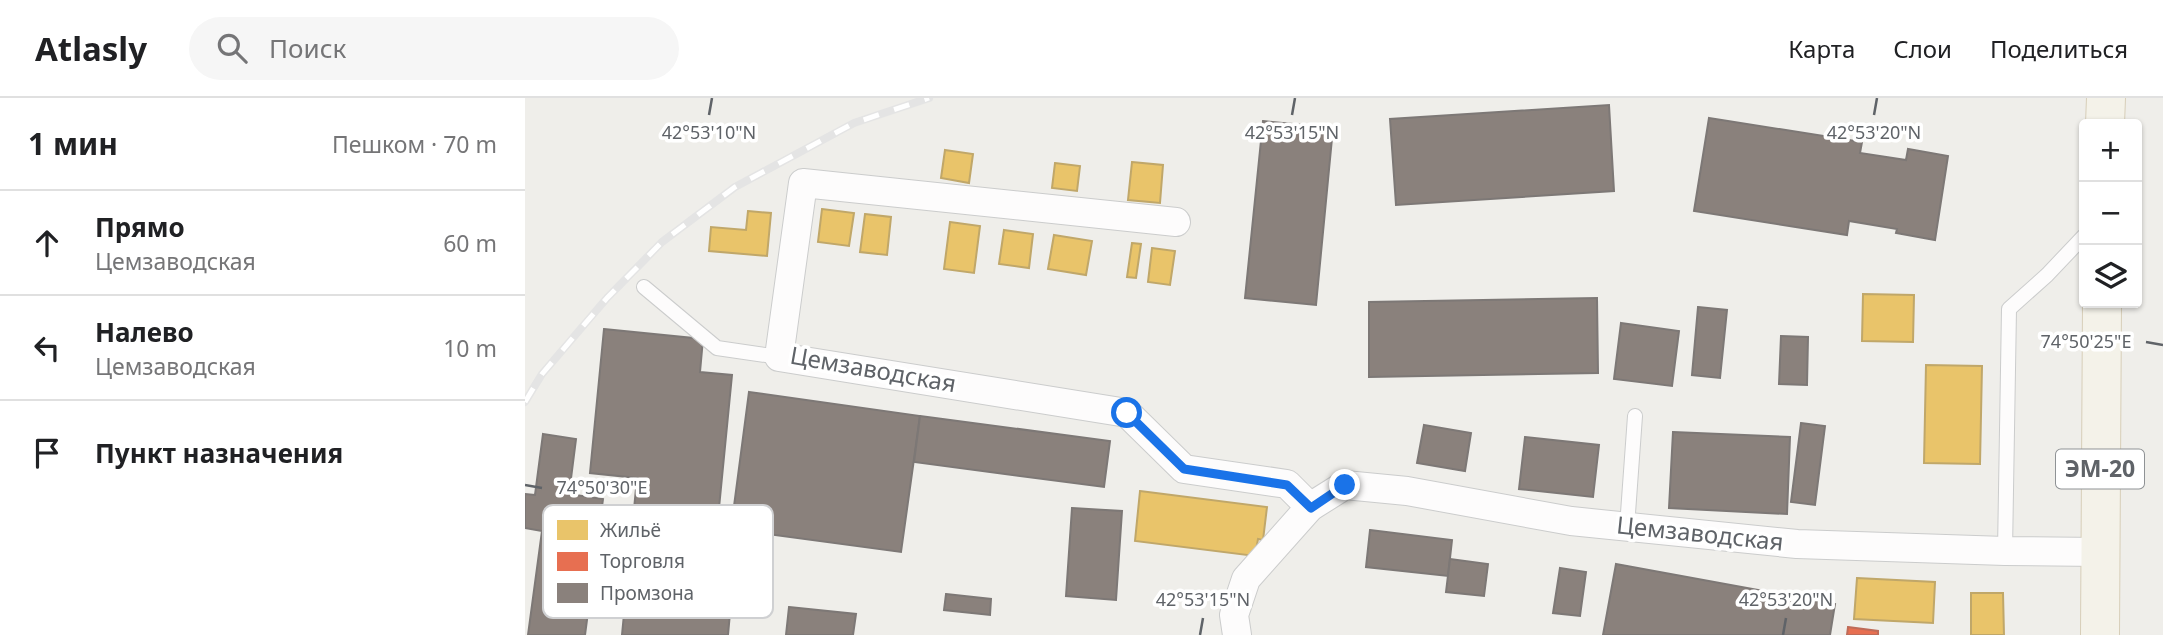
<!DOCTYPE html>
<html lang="ru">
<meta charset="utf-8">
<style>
:root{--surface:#fff;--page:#f6f6f6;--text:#202124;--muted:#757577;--line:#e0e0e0}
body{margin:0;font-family:"Noto Sans",sans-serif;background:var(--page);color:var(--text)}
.controls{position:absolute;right:21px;top:21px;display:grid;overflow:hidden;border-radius:7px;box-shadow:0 2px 5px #0004}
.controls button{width:63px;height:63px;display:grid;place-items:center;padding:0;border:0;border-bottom:2px solid var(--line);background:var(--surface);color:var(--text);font:35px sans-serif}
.stop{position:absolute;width:21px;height:21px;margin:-16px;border:5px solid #1a73e8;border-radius:50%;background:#fff}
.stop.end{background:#1a73e8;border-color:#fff;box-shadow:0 2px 7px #0008}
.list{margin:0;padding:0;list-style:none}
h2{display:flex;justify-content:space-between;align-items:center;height:91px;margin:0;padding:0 28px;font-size:30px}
h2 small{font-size:23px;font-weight:400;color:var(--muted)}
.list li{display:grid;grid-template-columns:46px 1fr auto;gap:21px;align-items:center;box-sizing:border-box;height:105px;padding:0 28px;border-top:2px solid var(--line)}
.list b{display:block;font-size:26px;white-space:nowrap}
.list p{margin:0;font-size:23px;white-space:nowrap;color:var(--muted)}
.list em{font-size:23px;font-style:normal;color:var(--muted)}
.icon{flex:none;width:38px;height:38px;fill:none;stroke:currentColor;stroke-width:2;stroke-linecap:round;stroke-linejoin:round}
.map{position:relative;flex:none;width:1638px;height:537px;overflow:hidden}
header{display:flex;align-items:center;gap:42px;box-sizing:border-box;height:98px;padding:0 35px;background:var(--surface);border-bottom:2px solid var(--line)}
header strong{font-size:33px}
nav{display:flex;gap:38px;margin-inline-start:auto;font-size:24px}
.search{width:490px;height:63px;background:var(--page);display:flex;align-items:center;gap:18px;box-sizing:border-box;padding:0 24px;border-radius:38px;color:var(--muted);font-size:26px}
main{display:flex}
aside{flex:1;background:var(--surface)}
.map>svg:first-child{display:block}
.homes{fill:#e9c46a;stroke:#c0a769;stroke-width:2}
.shops{fill:#e76f51;stroke:#be6b58;stroke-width:2}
.industry{fill:#8a817c;stroke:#7d7876;stroke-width:2}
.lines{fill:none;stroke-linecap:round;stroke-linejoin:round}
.lane-casing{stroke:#cbcccc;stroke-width:16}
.street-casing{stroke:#cbcccc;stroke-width:30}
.primary-casing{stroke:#d7ceb8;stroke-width:40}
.lane{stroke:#fdfcfc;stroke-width:14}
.street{stroke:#fdfcfc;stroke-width:28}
.primary{stroke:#f4f2e9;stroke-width:38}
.rail-casing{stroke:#e4e4e4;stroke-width:8}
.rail{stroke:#fff;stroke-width:5;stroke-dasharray:16;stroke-linecap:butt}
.route{stroke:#1a73e8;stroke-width:9}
.ticks{fill:none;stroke:#5f6368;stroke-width:2.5}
.labels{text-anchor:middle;stroke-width:7;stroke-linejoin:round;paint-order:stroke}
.shield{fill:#fff;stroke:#8f9295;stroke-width:2}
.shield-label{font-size:23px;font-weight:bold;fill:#5f6368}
.street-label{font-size:24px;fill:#5f6368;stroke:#fff}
.key{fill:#fff;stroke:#cfd0d2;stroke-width:2}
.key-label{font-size:19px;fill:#5f6368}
.ticks-label{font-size:18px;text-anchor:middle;fill:#5f6368;stroke:#fff;stroke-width:7;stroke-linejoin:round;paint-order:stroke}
</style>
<header>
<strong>Atlasly</strong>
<div class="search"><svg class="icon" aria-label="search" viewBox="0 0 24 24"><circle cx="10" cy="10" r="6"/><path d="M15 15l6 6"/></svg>Поиск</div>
<nav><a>Карта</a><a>Слои</a><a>Поделиться</a></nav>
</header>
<main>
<aside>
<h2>1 мин<small>Пешком · 70 m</small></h2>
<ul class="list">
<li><svg class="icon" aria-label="ahead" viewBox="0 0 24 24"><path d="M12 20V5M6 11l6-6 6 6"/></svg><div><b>Прямо</b><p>Цемзаводская</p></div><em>60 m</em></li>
<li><svg class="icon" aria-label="left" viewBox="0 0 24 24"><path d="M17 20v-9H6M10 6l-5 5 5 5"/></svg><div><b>Налево</b><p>Цемзаводская</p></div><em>10 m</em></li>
<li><svg class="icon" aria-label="arrive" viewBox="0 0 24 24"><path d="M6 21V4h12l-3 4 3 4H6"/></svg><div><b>Пункт назначения</b></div></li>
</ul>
</aside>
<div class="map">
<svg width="1638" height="537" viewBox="0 0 1638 537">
<rect width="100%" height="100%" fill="#efeeea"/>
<g class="homes">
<polygon points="420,52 448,56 444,85 416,80"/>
<polygon points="607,64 638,67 635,105 603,102"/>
<polygon points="530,65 555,68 552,93 527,90"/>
<polygon points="297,111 329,115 324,148 293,144"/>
<polygon points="223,113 246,115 242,158 184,153 186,129 221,132"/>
<polygon points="340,116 366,119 362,157 335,154"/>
<polygon points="425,124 455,128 449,175 419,171"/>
<polygon points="479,132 508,136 504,170 474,166"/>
<polygon points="529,137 567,143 561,177 523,171"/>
<polygon points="607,145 616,146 611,180 602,179"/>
<polygon points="627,150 650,153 645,187 623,184"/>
<polygon points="1338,196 1389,197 1388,244 1337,243"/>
<polygon points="1401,267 1457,268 1455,366 1399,365"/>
<polygon points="615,393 742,409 738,442 733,441 730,458 610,443"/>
<polygon points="1332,480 1410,484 1408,525 1329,521"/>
<polygon points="1446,495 1478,495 1479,537 1446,537"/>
</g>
<polygon class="shops" points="1323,529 1353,533 1353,537 1322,537"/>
<g class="industry">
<polygon points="1084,7 1089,93 871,107 865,21"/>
<polygon points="1184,20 1337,44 1335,55 1381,62 1383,51 1423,58 1410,142 1371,135 1372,131 1324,123 1322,137 1169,113"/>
<polygon points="738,23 808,30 791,207 720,200"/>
<polygon points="1072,200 1073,275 844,279 844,204"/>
<polygon points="1173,209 1202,212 1195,280 1167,277"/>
<polygon points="1096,225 1154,233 1147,288 1089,281"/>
<polygon points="79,231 178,241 175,274 207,277 185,502 206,504 203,537 97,537 112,380 65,375"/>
<polygon points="1256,238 1283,239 1282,287 1254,286"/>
<polygon points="224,294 395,318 376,454 206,431"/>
<polygon points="395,318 585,343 579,389 389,364"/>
<polygon points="1276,325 1300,328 1290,407 1266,404"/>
<polygon points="899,327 946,335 940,373 892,365"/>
<polygon points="1148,334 1265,339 1262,416 1144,410"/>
<polygon points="18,336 51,341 44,396 78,401 60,537 3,537 17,433 0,430 0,396 10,397"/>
<polygon points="1000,339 1074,347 1068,399 994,391"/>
<polygon points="547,410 597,413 591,502 541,498"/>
<polygon points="845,432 927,442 923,478 841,469"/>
<polygon points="925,461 963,466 959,498 921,494"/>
<polygon points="1091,466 1310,506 1305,537 1078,537"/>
<polygon points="1035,470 1061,474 1055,518 1028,515"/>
<polygon points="421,496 466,501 465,517 419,512"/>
<polygon points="264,509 331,516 328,537 261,537"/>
</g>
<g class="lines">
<defs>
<g id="lane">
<polyline points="119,189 192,250 254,259"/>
<polyline points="1102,429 1110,318"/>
<polyline points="1480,453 1484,211 1522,177 1559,138"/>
</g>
<g id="street">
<polyline points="651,124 278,85 254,259 602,315 659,371 762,386 785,409"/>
<polyline points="712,537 709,517 721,481 785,409 820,387 882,393 1046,423 1272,446 1480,453 1574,454"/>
</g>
<g id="primary">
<polyline points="1580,26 1581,0"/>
<polyline points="1575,537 1577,205"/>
</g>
</defs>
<use href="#lane" class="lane-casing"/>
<use href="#street" class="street-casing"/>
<use href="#primary" class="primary-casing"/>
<use href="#lane" class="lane"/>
<use href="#street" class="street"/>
<use href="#primary" class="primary"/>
<defs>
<polyline id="rail" points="0,304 17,276 82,200 137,144 210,89 329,25 404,0"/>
</defs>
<use href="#rail" class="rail-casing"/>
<use href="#rail" class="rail"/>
</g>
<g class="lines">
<polyline class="route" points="602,315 659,371 762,387 786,410 820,387"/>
</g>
<path class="ticks" d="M184 17 187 0M767 17 770 0M1349 17 1352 0M1621 244 1638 247M0 387 17 390M675 537 678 520M1258 537 1261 520"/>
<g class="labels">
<rect class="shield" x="1531" y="351.5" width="88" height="39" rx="5"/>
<g class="shield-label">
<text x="1575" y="379">ЭМ-20</text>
</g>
<g class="street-label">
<text transform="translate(348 272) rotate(10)" y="8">Цемзаводская</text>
<text transform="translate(1175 436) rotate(6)" y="8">Цемзаводская</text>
</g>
</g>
<rect x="18" y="407" width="230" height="113" rx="10" class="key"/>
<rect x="32" y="422" width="31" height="20" fill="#e9c46a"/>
<rect x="32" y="454" width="31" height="19" fill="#e76f51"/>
<rect x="32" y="485" width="31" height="20" fill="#8a817c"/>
<g class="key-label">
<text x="75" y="439">Жильё</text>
<text x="75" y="470">Торговля</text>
<text x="75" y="502">Промзона</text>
</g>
<g class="ticks-label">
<text x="184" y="41">42°53'10"N</text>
<text x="767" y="41">42°53'15"N</text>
<text x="1349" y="41">42°53'20"N</text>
<text x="1561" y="250">74°50'25"E</text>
<text x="77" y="396">74°50'30"E</text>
<text x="678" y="508">42°53'15"N</text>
<text x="1261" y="508">42°53'20"N</text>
</g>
</svg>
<div class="controls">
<button>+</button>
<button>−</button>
<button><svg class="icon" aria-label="layers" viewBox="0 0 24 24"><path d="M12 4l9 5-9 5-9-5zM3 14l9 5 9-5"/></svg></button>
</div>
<div class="stop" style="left:602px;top:315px"></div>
<div class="stop end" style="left:820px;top:387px"></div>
</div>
</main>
